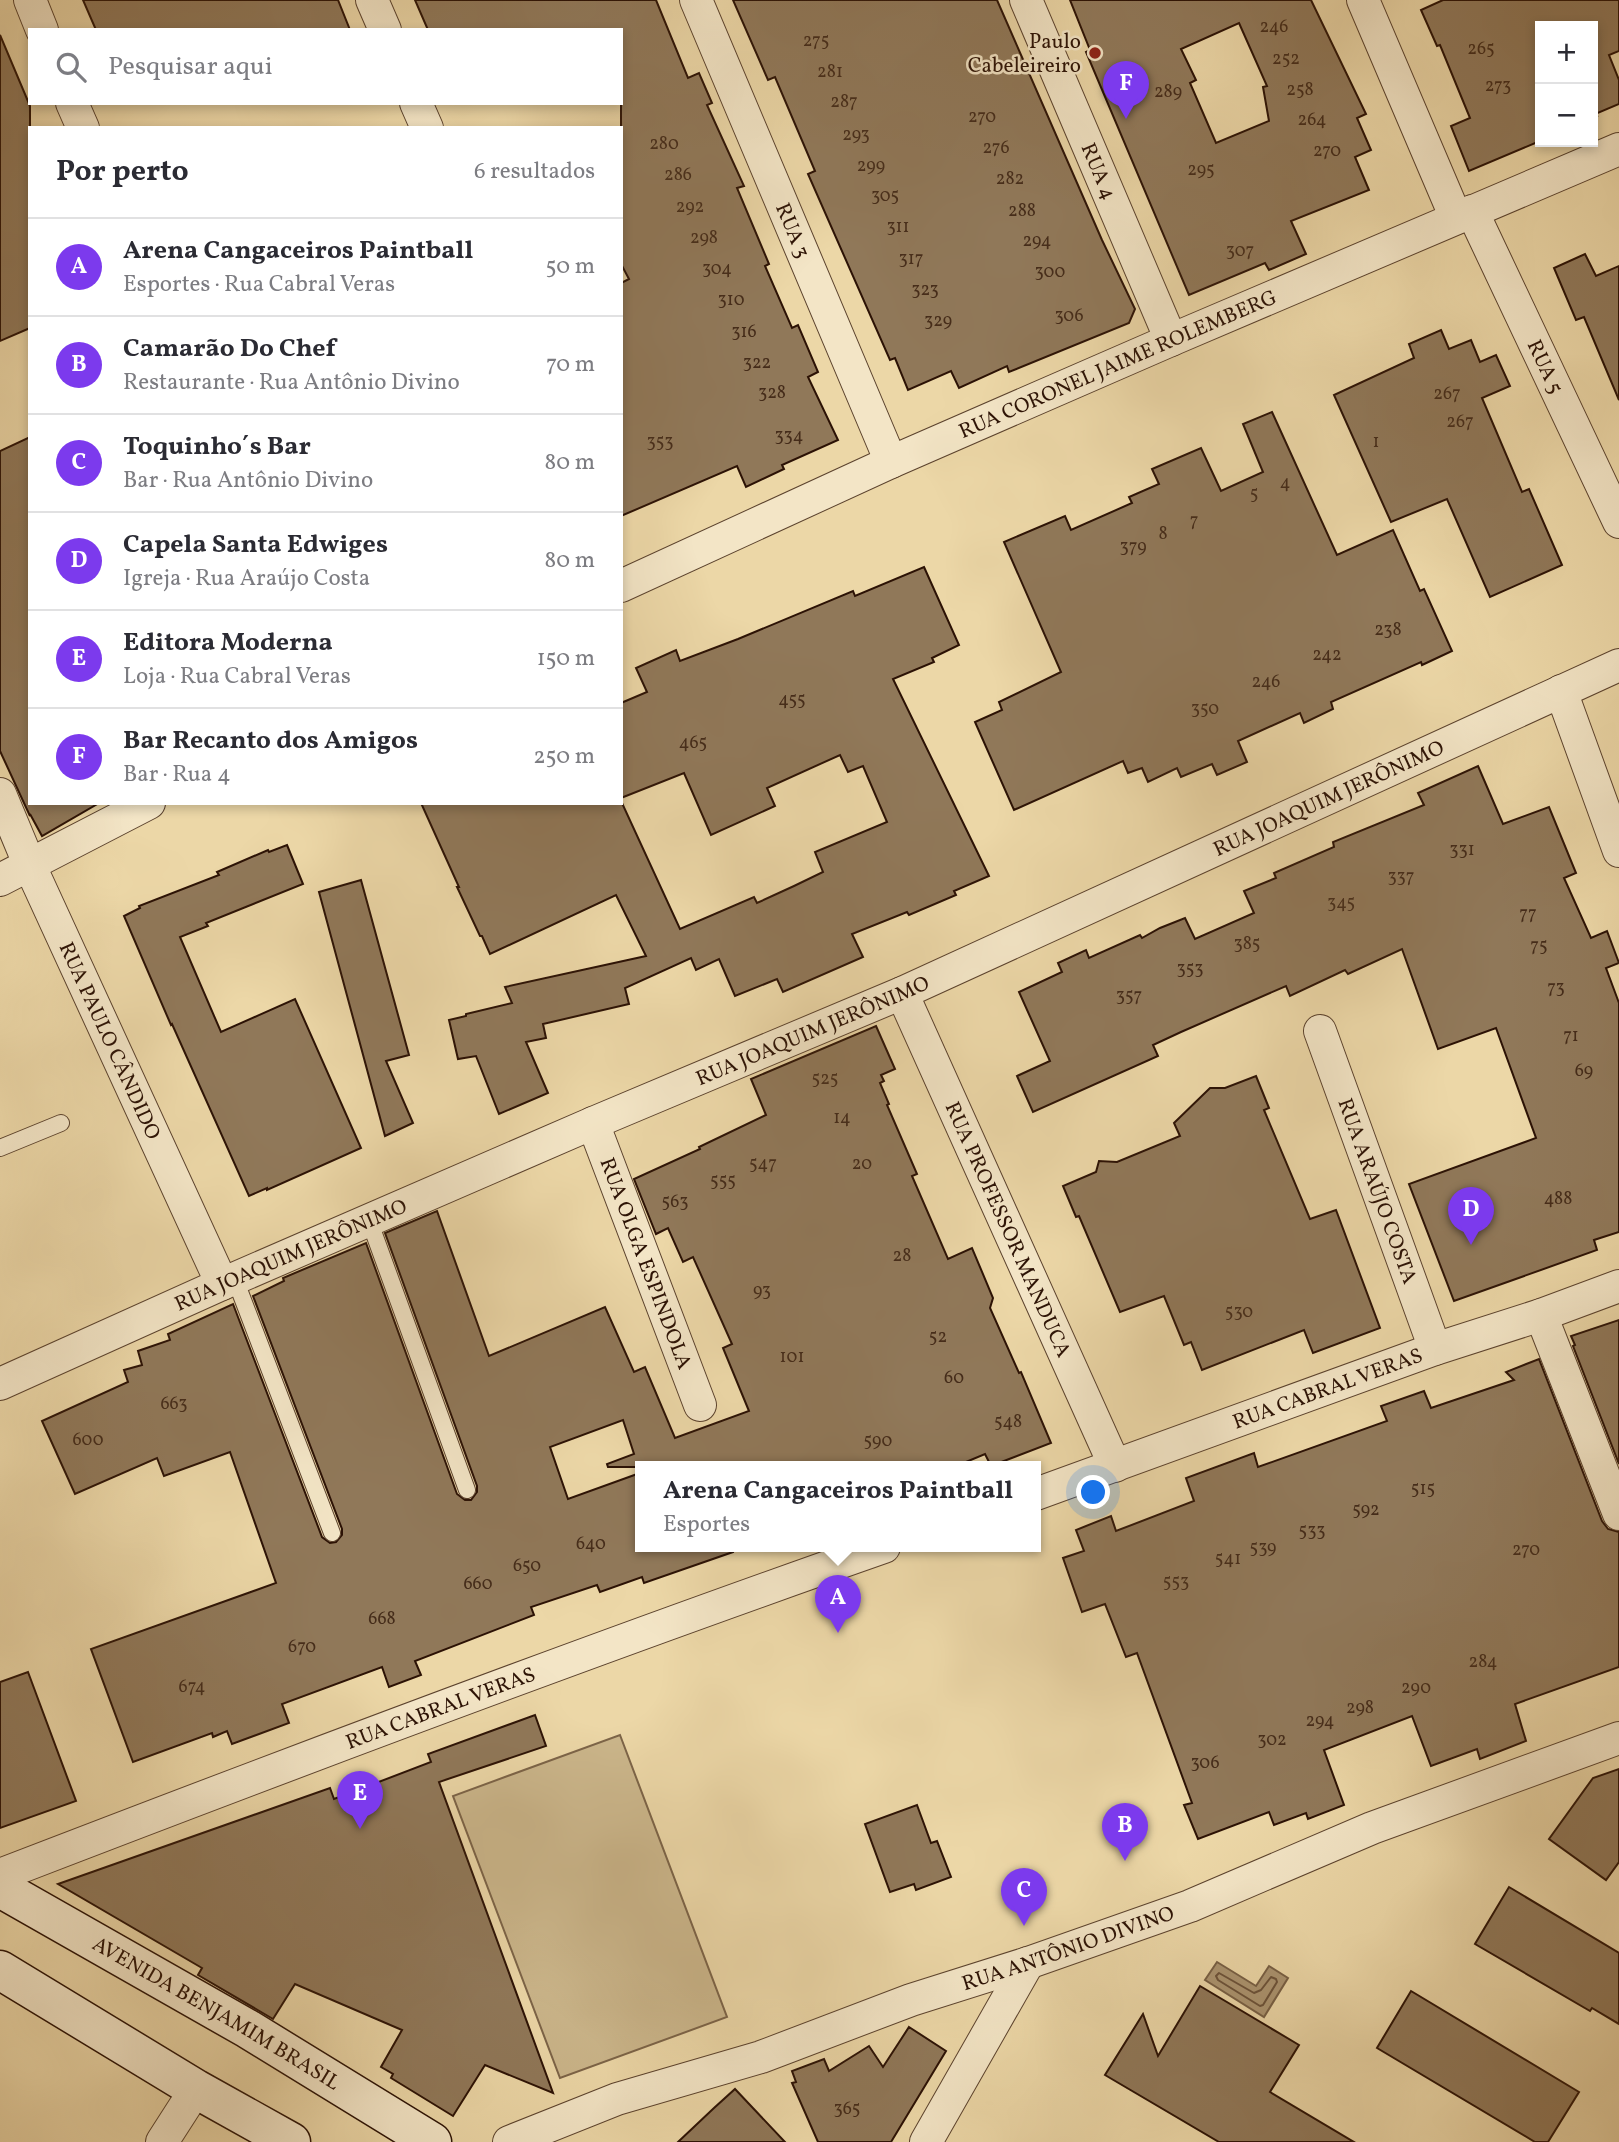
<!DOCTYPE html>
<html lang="pt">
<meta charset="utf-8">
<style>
:root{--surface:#fff;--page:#f7f7f7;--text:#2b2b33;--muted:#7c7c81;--line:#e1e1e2;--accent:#7c3aed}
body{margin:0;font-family:Vollkorn,serif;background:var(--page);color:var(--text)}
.controls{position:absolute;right:21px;top:21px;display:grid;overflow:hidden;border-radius:0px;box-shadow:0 4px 10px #0003}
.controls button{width:63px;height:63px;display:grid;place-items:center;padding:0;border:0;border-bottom:2px solid var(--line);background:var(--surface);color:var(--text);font:35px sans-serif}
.you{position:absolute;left:1094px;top:1493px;width:24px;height:24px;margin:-18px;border:5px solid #fff;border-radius:50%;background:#1a73e8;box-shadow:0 0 0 10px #1a73e833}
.badge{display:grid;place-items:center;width:46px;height:46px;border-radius:50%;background:var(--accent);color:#fff;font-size:23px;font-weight:700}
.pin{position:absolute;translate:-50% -58px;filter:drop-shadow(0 2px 4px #0008)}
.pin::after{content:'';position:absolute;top:37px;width:24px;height:21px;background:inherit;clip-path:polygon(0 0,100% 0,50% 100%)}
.popup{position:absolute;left:635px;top:1461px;width:406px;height:91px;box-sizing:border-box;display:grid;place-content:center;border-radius:0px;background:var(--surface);filter:drop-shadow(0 2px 5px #0005);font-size:23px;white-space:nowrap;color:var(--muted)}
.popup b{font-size:26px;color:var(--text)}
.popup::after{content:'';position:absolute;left:50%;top:100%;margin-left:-14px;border:14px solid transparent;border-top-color:var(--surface)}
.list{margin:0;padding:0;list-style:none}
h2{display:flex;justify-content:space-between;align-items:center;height:91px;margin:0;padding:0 28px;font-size:30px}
h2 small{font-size:23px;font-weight:400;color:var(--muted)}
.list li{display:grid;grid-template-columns:46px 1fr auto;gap:21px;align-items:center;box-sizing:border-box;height:98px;padding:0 28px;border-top:2px solid var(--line)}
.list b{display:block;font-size:26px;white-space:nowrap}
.list p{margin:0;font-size:23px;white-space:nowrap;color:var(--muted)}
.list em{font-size:23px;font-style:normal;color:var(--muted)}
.icon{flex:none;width:38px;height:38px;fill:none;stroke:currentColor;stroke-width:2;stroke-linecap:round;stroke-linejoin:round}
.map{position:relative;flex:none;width:1619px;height:2142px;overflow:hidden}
.search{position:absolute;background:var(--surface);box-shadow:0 4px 10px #0003;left:28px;top:28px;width:595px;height:77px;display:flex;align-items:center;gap:18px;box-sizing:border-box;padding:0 24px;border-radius:0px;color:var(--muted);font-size:26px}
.panel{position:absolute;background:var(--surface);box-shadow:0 4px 10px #0003;left:28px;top:126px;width:595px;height:679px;border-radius:0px}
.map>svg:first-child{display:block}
.green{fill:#cbb68b;stroke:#7c6448;stroke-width:2}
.water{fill:#ab9470;stroke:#786045;stroke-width:2}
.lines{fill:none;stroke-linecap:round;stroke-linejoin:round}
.shore{stroke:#6c533a;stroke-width:2}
.building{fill:#907859;stroke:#2c1205;stroke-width:2;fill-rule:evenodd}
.lane-casing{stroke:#5c432e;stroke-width:18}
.street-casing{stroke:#5c432e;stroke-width:34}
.secondary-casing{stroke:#2c1205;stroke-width:41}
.lane{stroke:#f3e5c6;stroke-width:16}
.street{stroke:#f3e5c6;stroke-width:32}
.secondary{stroke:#f3e5c6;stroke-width:38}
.poi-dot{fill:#8f2418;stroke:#f3e5c6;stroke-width:2.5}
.labels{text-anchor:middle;stroke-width:5;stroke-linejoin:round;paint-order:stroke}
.number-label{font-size:18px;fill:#452c1a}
.poi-label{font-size:21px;fill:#2c1205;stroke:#f3e5c6;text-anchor:end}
.street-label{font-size:21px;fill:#2c1205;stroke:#f3e5c6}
</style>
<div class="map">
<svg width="1619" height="2142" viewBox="0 0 1619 2142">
<rect width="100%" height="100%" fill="#ecd7a7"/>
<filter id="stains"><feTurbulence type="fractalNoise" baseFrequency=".00286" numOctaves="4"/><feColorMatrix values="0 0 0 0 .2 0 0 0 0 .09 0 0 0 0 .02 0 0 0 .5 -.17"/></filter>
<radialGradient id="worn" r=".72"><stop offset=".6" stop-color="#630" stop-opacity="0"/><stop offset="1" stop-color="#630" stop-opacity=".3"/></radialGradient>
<polygon class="green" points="620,1735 727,2017 560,2078 453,1796"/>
<polygon class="water" points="1217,1962 1256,1986 1269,1966 1288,1978 1264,2017 1205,1980"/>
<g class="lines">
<polygon class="shore" points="1219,1973 1254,1993 1261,1990 1271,1977 1276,1979 1277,1982 1263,2005 1260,2006 1218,1980 1216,1976"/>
</g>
<g class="building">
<polygon points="83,0 338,0 350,30 96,30"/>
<polygon points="415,0 656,0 688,78 699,73 712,103 707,105 744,186 737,188 769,264 765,266 792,328 798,325 818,372 808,377 838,440 782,465 784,469 746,487 737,466 621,516 621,283 629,279 621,264 621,30 428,30"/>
<polygon points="733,0 997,0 1102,240 1135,309 1129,323 1009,372 1007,366 959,388 951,371 908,390 895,358 890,360 808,174 815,171 775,77 768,80"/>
<path d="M1070 0H1311L1366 114 1357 118 1371 150 1355 157 1369 190 1291 221 1306 254 1269 270 1265 263 1189 295 1086 52 1090 50ZM1239 23 1267 86 1263 87 1269 121 1216 143 1190 83 1196 80 1181 49Z"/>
<polygon points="1443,0 1619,0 1619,51 1609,55 1619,80 1619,104 1595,114 1597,116 1593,118 1593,26 1540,26 1540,141 1469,171 1451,126 1470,118 1440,45 1437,46 1421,10"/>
<polygon points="0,35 30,106 30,328 0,341"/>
<polygon points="1585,254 1596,276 1619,266 1619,400 1584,317 1576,320 1554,268"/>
<polygon points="1441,330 1449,349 1471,340 1480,362 1496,355 1510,386 1482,398 1522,492 1529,489 1562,565 1490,597 1447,499 1391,522 1334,395 1414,358 1409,344"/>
<polygon points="1272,412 1337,555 1393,530 1420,591 1424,589 1452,651 1422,665 1421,662 1331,702 1333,709 1304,723 1300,713 1238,741 1247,762 1217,775 1212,764 1181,777 1177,768 1148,782 1142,768 1128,773 1123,761 1014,810 975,722 1002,710 999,702 1061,672 1004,542 1065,516 1071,530 1132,503 1129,497 1159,484 1152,469 1201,448 1221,491 1263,472 1243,424"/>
<polygon points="30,437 30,803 99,803 42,836 30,814 30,816 0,751 0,451"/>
<polygon points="924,567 959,645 932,658 934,662 893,679 989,876 954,891 956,895 909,915 907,912 852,934 863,957 783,992 777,979 735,996 719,959 696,970 691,958 625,988 629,1004 543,1024 546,1038 526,1042 548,1093 499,1114 476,1056 458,1059 449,1020 466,1016 466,1014 512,1003 505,987 646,956 616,895 490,954 482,936 480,936 457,887 459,887 421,803 622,803 680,929 754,897 757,903 794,886 823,872 815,852 887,822 863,766 848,772 840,755 767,788 775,806 711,835 684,773 621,798 621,703 647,692 636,668 676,650 680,661 738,639 853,591 855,596"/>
<polygon points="1478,766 1503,824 1549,807 1576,873 1564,878 1591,938 1607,931 1619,963 1606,968 1619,1003 1619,1232 1594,1240 1597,1250 1454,1301 1409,1184 1536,1138 1496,1028 1438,1049 1402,949 1348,974 1345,970 1290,996 1286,986 1181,1032 1153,1045 1158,1056 1033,1112 1017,1076 1050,1061 1019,992 1062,972 1058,963 1086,950 1089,958 1140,935 1142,938 1160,928 1185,918 1195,939 1254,913 1244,891 1276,878 1274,873 1334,847 1333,842 1424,805 1418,793"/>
<polygon points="287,845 303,884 206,923 208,926 180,937 221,1032 295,999 361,1148 267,1190 267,1188 249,1196 172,1024 171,1025 124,916 140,908 139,906 219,875 217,872 268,850 269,852"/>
<polygon points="361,880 409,1055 386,1061 413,1123 385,1136 319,892"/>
<polygon points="876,1026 895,1069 881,1075 884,1081 880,1083 889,1104 887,1105 917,1174 912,1176 948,1259 972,1248 993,1298 990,1308 1019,1373 1021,1372 1051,1443 991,1466 985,1454 954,1467 608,1467 607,1464 634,1454 623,1420 550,1447 568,1499 640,1473 640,1547 732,1547 733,1552 644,1583 642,1577 600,1592 597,1585 531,1607 534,1615 415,1661 421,1675 389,1687 382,1667 282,1704 289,1723 232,1744 227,1731 213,1737 212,1733 133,1762 91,1649 276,1583 230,1452 164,1476 157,1458 75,1494 42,1421 128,1382 124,1370 142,1365 138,1351 170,1340 168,1334 233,1304 322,1537 330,1543 336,1542 342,1535 342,1529 253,1296 284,1281 283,1278 366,1243 457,1494 465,1500 471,1500 477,1492 477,1486 385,1233 437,1211 489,1356 605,1307 634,1372 645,1367 675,1438 749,1411 723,1348 732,1344 693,1257 683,1262 668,1228 656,1234 634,1179 700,1149 699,1147 766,1115 751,1079"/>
<polygon points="1256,1076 1269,1108 1264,1110 1310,1219 1336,1210 1380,1328 1313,1353 1304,1330 1202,1370 1191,1342 1184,1345 1164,1296 1120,1312 1079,1216 1076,1217 1063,1186 1096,1172 1099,1161 1117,1162 1180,1136 1174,1123 1210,1088 1225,1088"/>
<polygon points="1619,1320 1619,1464 1573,1346 1575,1345 1571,1336"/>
<polygon points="1539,1359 1602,1521 1608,1529 1619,1532 1619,1667 1515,1704 1526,1741 1480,1759 1477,1749 1431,1766 1412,1716 1324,1750 1344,1805 1308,1819 1306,1813 1274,1825 1269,1812 1198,1839 1184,1805 1192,1803 1137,1653 1126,1657 1105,1604 1082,1612 1063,1558 1084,1551 1076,1530 1111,1516 1116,1531 1194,1501 1186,1478 1254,1453 1258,1467 1387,1421 1381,1406 1424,1391 1431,1408 1514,1380 1506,1372"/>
<polygon points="28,1672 76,1801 0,1828 0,1682"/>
<polygon points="535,1715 546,1746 439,1782 553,2093 485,2065 453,2116 391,2078 393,2074 381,2067 402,2030 295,1984 273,2019 198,1975 202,1968 58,1884 330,1788 334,1799 431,1762 428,1754"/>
<polygon points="1619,1769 1619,1862 1606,1880 1549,1839 1593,1778"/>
<polygon points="917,1805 931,1843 937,1841 951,1877 916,1890 914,1884 890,1892 865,1824"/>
<polygon points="1509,1887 1619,1953 1619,2024 1592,2008 1590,2011 1475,1944"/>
<polygon points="1200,1986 1299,2045 1270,2092 1354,2142 1219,2142 1105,2075 1143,2014 1158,2056"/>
<polygon points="1411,1991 1579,2092 1548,2142 1535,2142 1377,2048"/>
<polygon points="909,2027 946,2051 891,2142 818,2142 792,2083 796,2082 792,2071 824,2059 829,2071 869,2046 883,2067"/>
<polygon points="735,2089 785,2142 678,2142 714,2108"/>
</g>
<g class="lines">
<defs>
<g id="lane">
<polyline points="0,1148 61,1123"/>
<polyline points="369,1220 467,1490"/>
<polyline points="235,1279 332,1533"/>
</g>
<g id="street">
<polyline points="30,0 42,30"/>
<polyline points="372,0 385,30"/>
<path id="s1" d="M696 0 891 462"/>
<path id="s2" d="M1026 0 1171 340"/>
<polyline points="1363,0 1456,218"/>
<polyline points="72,103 83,128"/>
<polyline points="416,103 427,128"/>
<path id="s3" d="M1472 211 1619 522"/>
<path id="s4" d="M621 586 891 462 1171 340 1619 149"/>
<polyline points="1561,691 1619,851"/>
<path id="s5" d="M0 794 30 866 222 1284"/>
<polyline points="0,880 149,803"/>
<path id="s6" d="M902 993 1115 1466"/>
<path id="s7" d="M1320 1031 1435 1349"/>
<path id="s8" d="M593 1123 700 1405"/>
<polyline points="1541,1315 1619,1514"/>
<path id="s9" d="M0 1384 222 1284 593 1123 902 993 1619 665"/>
<path id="s10" d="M1036 1494 1435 1349 1541 1315 1619 1286"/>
<path id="s11" d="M0 1875C293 1762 587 1651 884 1547"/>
<polyline points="162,2142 196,2089"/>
<path id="s12" d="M509 2142 617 2099 761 2057 911 2000 1028 1963 1190 1906 1372 1828 1619 1738"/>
<polyline points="926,2142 1028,1963"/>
</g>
<g id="secondary">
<path id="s13" d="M0 1888 248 2029 432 2142"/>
<polyline points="0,1970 196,2089 291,2142"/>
</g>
</defs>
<use href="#lane" class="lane-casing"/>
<use href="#street" class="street-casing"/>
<use href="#secondary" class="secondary-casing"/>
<use href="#lane" class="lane"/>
<use href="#street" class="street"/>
<use href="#secondary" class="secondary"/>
</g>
<circle class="poi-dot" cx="1095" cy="53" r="7"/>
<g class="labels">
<g class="number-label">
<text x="1274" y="32">246</text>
<text x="816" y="46">275</text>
<text x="1481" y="54">265</text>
<text x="1286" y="64">252</text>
<text x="830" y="77">281</text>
<text x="1498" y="91">273</text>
<text x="1300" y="95">258</text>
<text x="1168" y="97">289</text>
<text x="844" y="107">287</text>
<text x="982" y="122">270</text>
<text x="1312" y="125">264</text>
<text x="856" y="140">293</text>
<text x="664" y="149">280</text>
<text x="996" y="153">276</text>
<text x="1327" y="156">270</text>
<text x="871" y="171">299</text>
<text x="1201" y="175">295</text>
<text x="678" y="180">286</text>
<text x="1010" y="184">282</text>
<text x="885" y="201">305</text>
<text x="690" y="212">292</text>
<text x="1022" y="216">288</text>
<text x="898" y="232">311</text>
<text x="704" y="243">298</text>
<text x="1037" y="246">294</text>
<text x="1240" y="256">307</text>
<text x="911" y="264">317</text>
<text x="717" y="274">304</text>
<text x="1050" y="277">300</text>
<text x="925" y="295">323</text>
<text x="731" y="305">310</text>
<text x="1069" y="321">306</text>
<text x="938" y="326">329</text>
<text x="744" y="337">316</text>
<text x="757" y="368">322</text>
<text x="772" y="398">328</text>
<text x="1447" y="399">267</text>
<text x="1460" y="427">267</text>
<text x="789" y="441">334</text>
<text x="660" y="447">353</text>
<text x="1376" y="447">1</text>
<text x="1285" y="488">4</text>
<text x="1254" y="499">5</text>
<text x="1194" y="526">7</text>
<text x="1163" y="539">8</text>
<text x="1133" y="552">379</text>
<text x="1388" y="635">238</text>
<text x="1327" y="660">242</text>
<text x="1266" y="687">246</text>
<text x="792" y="705">455</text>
<text x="1205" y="714">350</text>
<text x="693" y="748">465</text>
<text x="1462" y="855">331</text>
<text x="1401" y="882">337</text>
<text x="1341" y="908">345</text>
<text x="1528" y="919">77</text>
<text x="1247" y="949">385</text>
<text x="1539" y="951">75</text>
<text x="1190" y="974">353</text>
<text x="1556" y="993">73</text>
<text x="1129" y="1001">357</text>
<text x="1571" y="1041">71</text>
<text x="1584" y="1076">69</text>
<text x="825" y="1084">525</text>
<text x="842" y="1123">14</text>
<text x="763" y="1169">547</text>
<text x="862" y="1169">20</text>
<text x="723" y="1186">555</text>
<text x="1558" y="1204">488</text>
<text x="675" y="1207">563</text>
<text x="902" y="1261">28</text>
<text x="762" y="1296">93</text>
<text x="1239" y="1317">530</text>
<text x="938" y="1342">52</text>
<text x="792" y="1362">101</text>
<text x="954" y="1383">60</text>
<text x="174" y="1409">663</text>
<text x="1008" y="1427">548</text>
<text x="88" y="1445">600</text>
<text x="878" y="1446">590</text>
<text x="1423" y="1494">515</text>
<text x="1366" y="1515">592</text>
<text x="1312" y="1536">533</text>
<text x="591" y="1549">640</text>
<text x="1263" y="1553">539</text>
<text x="1526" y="1555">270</text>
<text x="1228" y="1564">541</text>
<text x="527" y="1571">650</text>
<text x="1176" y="1587">553</text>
<text x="478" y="1589">660</text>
<text x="382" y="1624">668</text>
<text x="302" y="1652">670</text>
<text x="1483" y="1667">284</text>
<text x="192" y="1692">674</text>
<text x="1416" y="1693">290</text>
<text x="1360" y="1713">298</text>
<text x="1320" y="1726">294</text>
<text x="1272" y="1745">302</text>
<text x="1205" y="1768">306</text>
<text x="847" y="2114">365</text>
</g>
<g class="poi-label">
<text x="1081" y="48">Paulo<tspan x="1081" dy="24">Cabeleireiro</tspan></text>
</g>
<g class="street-label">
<text dy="7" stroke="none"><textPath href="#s2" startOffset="186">RUA 4</textPath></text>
<text dy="7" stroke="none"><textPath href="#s1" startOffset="250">RUA 3</textPath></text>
<text dy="7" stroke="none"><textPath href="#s4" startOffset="544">RUA CORONEL JAIME ROLEMBERG</textPath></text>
<text dy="7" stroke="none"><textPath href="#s3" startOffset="172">RUA 5</textPath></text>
<text dy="7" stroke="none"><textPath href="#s9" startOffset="1452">RUA JOAQUIM JERÔNIMO</textPath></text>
<text dy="7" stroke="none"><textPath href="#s9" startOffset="886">RUA JOAQUIM JERÔNIMO</textPath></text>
<text dy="7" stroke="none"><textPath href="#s5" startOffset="270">RUA PAULO CÂNDIDO</textPath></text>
<text dy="7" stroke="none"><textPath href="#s7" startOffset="170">RUA ARAÚJO COSTA</textPath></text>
<text dy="7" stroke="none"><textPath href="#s6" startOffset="259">RUA PROFESSOR MANDUCA</textPath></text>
<text dy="7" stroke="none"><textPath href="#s9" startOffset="318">RUA JOAQUIM JERÔNIMO</textPath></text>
<text dy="7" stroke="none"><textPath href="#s8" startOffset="150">RUA OLGA ESPINDOLA</textPath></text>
<text dy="7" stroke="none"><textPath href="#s10" startOffset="310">RUA CABRAL VERAS</textPath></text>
<text dy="7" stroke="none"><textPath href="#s11" startOffset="471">RUA CABRAL VERAS</textPath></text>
<text dy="7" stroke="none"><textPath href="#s12" startOffset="592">RUA ANTÔNIO DIVINO</textPath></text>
<text dy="7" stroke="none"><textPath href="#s13" startOffset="250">AVENIDA BENJAMIM BRASIL</textPath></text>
</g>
</g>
<rect width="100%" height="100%" filter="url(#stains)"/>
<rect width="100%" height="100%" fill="url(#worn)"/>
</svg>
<div class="controls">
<button>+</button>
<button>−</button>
</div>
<div class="you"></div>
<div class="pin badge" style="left:838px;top:1633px">A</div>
<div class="popup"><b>Arena Cangaceiros Paintball</b>Esportes</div>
<div class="pin badge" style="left:1125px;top:1861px">B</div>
<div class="pin badge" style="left:1024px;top:1926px">C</div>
<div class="pin badge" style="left:1471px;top:1245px">D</div>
<div class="pin badge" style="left:360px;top:1829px">E</div>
<div class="pin badge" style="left:1126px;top:119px">F</div>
<div class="search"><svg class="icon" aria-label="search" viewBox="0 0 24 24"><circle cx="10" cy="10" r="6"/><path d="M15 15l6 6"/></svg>Pesquisar aqui</div>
<section class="panel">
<h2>Por perto<small>6 resultados</small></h2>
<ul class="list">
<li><span class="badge">A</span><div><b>Arena Cangaceiros Paintball</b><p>Esportes · Rua Cabral Veras</p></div><em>50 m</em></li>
<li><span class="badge">B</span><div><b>Camarão Do Chef</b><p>Restaurante · Rua Antônio Divino</p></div><em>70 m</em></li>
<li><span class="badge">C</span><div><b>Toquinho´s Bar</b><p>Bar · Rua Antônio Divino</p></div><em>80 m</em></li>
<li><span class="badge">D</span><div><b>Capela Santa Edwiges</b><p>Igreja · Rua Araújo Costa</p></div><em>80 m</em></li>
<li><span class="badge">E</span><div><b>Editora Moderna</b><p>Loja · Rua Cabral Veras</p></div><em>150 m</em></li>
<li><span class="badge">F</span><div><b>Bar Recanto dos Amigos</b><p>Bar · Rua 4</p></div><em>250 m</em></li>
</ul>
</section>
</div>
